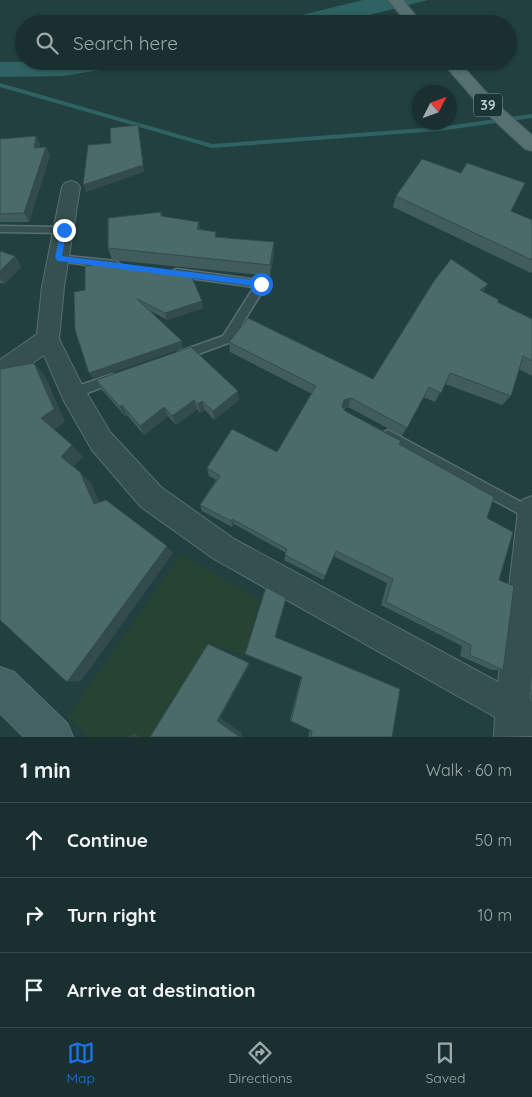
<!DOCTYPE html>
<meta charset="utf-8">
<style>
:root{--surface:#1a3030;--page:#233838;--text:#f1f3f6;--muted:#9fa9ab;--line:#384b4c;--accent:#1a73e8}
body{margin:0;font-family:Quicksand,sans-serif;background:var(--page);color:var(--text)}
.compass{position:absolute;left:412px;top:85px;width:45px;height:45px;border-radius:50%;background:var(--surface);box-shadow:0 1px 4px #0004;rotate:48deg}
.stop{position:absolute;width:15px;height:15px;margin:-11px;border:4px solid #1a73e8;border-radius:50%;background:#fff}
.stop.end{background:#1a73e8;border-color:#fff;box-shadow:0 1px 5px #0008}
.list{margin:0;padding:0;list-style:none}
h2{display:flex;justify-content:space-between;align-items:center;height:65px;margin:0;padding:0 20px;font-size:21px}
h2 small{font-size:16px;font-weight:400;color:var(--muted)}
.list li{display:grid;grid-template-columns:32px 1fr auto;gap:15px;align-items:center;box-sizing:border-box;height:75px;padding:0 20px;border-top:1px solid var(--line)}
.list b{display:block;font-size:19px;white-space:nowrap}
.list em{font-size:16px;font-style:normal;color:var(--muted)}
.icon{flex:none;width:28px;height:28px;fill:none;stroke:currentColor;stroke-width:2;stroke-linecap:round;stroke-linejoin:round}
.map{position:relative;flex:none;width:532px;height:737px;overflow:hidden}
.search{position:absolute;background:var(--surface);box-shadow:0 1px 4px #0004;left:15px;right:15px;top:15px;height:55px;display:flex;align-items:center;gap:12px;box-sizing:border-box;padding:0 18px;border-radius:28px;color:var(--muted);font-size:19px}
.sheet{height:290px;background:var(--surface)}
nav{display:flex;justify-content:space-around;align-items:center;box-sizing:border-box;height:70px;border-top:1px solid var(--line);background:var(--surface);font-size:14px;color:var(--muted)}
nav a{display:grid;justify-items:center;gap:2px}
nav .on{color:var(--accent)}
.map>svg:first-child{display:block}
.green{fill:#264334}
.water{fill:#2f6262}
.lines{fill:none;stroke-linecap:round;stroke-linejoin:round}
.stream{fill:#2f6262;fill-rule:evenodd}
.lane-casing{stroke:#576f70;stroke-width:3}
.street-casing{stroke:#576f70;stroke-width:2}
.secondary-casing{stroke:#576f70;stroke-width:2}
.primary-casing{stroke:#425b5c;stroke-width:2}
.lane{fill:#364f50;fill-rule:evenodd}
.street{fill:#364f50;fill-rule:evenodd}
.secondary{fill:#446263;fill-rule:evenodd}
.primary{fill:#547070;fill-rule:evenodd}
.wall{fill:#405c5c}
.shaded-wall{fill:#344b4b}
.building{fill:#4b6b6b;stroke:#344b4b}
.route{fill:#1a73e8}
.labels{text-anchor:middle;stroke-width:4;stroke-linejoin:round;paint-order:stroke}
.shield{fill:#1b3435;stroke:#859d9e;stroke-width:1}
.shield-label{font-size:14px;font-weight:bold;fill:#b2cacb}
</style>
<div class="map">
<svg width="532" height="737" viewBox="0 0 532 737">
<rect width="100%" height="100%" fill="#224040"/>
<polygon class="green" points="181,554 259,599 245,656 209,642 150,737 88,737 67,717"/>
<g class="water">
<polygon points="363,0 428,0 335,24 265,24"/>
<polygon points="156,61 63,76 0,77 0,62"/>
</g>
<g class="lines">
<polygon class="stream" points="0,83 212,144 439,127 532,114 532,118 439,131 212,148 0,87"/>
<defs>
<g id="lane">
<polygon points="0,226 64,227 69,230 64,233 0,232"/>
<polygon points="58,255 116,261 121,265 116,269 58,261 53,258"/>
<polygon points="177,269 265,281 266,284 265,287 231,342 182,360 178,358 176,355 178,352 223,336 254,287 174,276 172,273 174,270"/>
<polygon points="113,374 117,376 119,379 117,382 73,398 69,397 67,393 69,389"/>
<polygon points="388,430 532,508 532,521 384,440 382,436 384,432"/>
</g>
<polygon id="street" points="71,181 77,183 80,187 64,287 59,339 82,385 110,432 161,487 234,539 498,682 518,510 522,500 532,496 532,675 530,699 532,700 532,736 494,737 495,717 214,559 141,507 92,450 64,401 44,355 8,380 0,383 0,360 37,334 42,287 62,187 65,183"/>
<polygon id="secondary" points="0,667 14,672 67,723 73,737 24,737 0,713"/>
<g id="primary">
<polygon points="388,0 403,0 423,24 408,24"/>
<polygon points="441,61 458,61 498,105 532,135 532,151 525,149 486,113"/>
</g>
</defs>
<use href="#lane" class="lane-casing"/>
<use href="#street" class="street-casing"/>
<use href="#secondary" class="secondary-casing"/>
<use href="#primary" class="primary-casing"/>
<use href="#lane" class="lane"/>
<use href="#street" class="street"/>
<use href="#secondary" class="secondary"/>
<use href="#primary" class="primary"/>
</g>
<g class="wall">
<polygon points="36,136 40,145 40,147 46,147 50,155 29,222 0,222 0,139"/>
<polygon points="396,196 511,211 532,220 532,272 531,273 393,207"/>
<polygon points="161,212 162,217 200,230 217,237 274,242 274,254 270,276 112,260 108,248"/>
<polygon points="0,251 15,256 21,267 4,284 1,283 0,284"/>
<polygon points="488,284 483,292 498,302 532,319 532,376 519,369 511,396 502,405 445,384 435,402 423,397 402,436 348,407 344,409 345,411 399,444 487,518 499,580 503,670 492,670 460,656 462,646 381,605 387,583 333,556 325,576 323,580 284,560 286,553 234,524 232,527 202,511 200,505 216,480 209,476 207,468 277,452 312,394 230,352 229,342 373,379"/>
<polygon points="85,290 202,301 203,308 167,320 151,311 183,348 93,379"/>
<polygon points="96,380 239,400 214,420 205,410 200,413 197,409 176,425 168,416 144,435 127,415 125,416 102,390"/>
<polygon points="275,637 392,737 308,737 310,729 291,721 290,719 301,677"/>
</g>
<g class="shaded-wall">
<polygon points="138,125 139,132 144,172 86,192 83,185"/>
<polygon points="36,136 40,145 38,156 34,148"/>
<polygon points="46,147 50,155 29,222 24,213"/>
<polygon points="199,222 201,234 197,229"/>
<polygon points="274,242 274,254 270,276 270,265"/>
<polygon points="15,256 21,267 4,284 0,278 0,271"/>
<polygon points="488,284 481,295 480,290"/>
<polygon points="202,301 203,308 167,320 165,313"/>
<polygon points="182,341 183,348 93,379 89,373"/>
<polygon points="34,363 46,378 65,422 52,431 41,418"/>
<polygon points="238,391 239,400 214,420 213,411"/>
<polygon points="351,398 348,407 341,409 344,400"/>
<polygon points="194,400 197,409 176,425 172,416"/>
<polygon points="202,401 205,410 200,413 198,404"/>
<polygon points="122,405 127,415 125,416 120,407"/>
<polygon points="164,407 168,416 144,435 140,426"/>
<polygon points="72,445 83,457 72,469 61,457"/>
<polygon points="80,472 91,483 104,513 94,504"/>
<polygon points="232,519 234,524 232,527 231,521"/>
<polygon points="167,546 173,553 81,681 67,682"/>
<polygon points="208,644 250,664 220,718 242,733 242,737 240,737 217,721"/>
<polygon points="135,733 139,737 127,737"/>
</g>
<g class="building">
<polygon points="138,125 143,165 83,185 88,145 111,143 110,128"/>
<polygon points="36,136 34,148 46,147 24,213 0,214 0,139"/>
<polygon points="422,159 461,173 467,163 525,183 511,211 532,220 532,260 396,196"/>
<polygon points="161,212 161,216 199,222 197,229 216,232 215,237 274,242 270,265 108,248 108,218"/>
<polygon points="0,251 15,256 0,271"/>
<polygon points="451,259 488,284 480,290 499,300 497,302 532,319 532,361 523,356 511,396 450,373 441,393 429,387 407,428 351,398 344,400 342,406 345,411 401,441 399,444 494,497 487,518 513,532 499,580 514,586 503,670 470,655 471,645 386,602 393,579 336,551 325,576 285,555 287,549 232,519 231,521 200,505 220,476 207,468 232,429 277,452 316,386 229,342 248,318 373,379 434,281"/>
<polygon points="109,263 190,273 202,301 165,313 137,299 182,341 89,373 75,330 74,292 85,290 85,266"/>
<polygon points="191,347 238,391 213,411 202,401 198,404 194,400 172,416 164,407 140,426 122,405 120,407 96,380"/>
<polygon points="34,363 54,409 41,418 72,445 61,457 80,472 94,504 106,500 167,546 67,682 0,620 0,369"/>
<polygon points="266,587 286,598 275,637 400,689 392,737 311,737 312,731 291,721 302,677 245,654"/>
<polygon points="208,644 249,663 217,721 240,737 150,737"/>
</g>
<polygon class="route" points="61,228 67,230 62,256 261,281 264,284 261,287 58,261 55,258"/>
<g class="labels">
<rect class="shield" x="474" y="93.5" width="28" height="23" rx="4"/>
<g class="shield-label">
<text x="488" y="110">39</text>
</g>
</g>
</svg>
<svg class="compass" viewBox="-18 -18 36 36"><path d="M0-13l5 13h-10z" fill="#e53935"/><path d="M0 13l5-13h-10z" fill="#9fa9ab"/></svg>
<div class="stop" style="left:261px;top:284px"></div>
<div class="stop end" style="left:64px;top:230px"></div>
<div class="search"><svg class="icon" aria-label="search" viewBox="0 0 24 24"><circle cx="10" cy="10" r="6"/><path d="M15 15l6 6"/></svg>Search here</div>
</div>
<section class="sheet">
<h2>1 min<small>Walk · 60 m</small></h2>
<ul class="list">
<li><svg class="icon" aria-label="ahead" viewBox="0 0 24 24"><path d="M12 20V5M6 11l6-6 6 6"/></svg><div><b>Continue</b></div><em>50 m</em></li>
<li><svg class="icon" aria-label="right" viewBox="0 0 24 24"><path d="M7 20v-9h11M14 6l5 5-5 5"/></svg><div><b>Turn right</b></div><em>10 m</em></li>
<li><svg class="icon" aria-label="arrive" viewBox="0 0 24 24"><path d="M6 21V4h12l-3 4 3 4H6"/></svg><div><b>Arrive at destination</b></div></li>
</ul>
</section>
<nav>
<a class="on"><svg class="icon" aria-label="map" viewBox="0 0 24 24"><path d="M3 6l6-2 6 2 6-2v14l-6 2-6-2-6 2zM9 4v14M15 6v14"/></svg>Map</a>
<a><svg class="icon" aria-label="directions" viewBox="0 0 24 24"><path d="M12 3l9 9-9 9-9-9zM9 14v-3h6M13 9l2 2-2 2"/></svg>Directions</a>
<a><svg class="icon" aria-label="saved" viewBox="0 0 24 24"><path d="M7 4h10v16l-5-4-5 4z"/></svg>Saved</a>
</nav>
